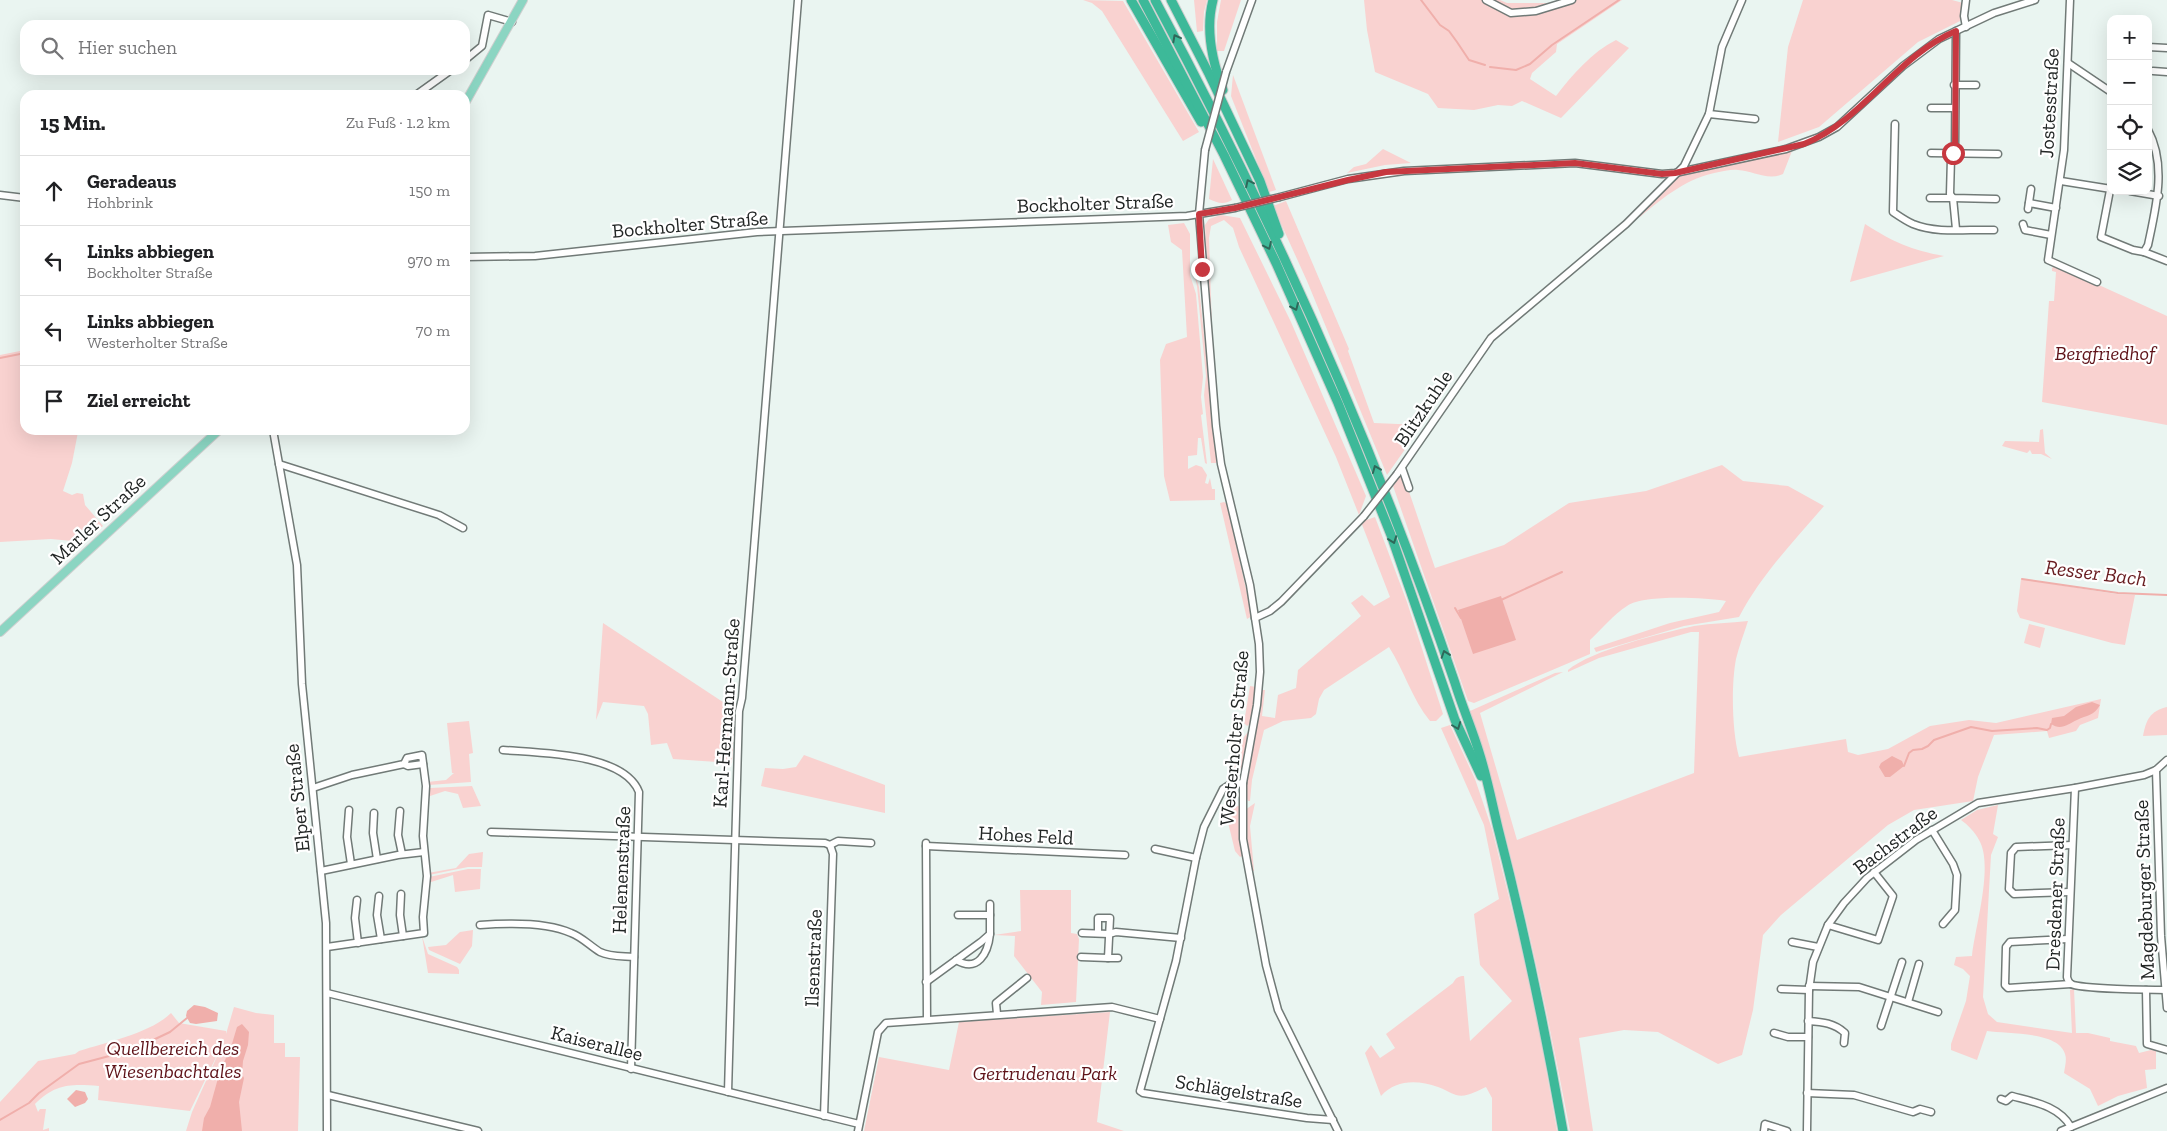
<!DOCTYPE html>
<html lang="de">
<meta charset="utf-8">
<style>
:root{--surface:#fff;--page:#f6f6f6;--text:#202124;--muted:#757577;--line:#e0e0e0}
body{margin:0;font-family:"Zilla Slab",serif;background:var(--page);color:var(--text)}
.controls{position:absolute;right:15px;top:15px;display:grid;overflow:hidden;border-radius:10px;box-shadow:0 5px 20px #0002}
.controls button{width:45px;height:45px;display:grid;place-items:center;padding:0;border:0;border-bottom:1px solid var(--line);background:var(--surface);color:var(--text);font:25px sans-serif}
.stop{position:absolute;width:15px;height:15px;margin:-11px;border:4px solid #c73840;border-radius:50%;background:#fff}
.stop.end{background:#c73840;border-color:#fff;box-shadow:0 1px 5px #0008}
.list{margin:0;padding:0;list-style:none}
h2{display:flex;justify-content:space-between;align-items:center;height:65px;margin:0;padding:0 20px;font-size:21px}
h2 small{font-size:16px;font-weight:400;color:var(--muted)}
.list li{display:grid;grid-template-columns:32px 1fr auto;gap:15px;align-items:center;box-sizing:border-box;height:70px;padding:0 20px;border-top:1px solid var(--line)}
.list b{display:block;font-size:19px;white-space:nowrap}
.list p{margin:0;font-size:16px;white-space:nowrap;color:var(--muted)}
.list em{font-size:16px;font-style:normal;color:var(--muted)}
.icon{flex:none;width:28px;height:28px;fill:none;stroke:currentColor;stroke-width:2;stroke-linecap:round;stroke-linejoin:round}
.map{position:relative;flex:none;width:2167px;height:1131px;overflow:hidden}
.search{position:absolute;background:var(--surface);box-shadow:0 5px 20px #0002;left:20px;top:20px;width:450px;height:55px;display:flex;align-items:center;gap:12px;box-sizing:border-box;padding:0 18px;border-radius:15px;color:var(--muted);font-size:19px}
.panel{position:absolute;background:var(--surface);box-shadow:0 5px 20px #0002;left:20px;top:90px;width:450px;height:345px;border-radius:15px}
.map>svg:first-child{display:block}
.green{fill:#f9d2d0}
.water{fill:#f0afab}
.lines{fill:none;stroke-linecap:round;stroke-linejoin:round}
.stream{stroke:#f0afab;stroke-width:2}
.minor-casing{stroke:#717a77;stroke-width:9}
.major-casing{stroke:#cecfcf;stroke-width:10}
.highway-casing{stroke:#cecfcf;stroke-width:11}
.minor{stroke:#fff;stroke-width:6}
.major{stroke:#8bd5c2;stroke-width:8}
.highway{stroke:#3db999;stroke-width:9}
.minor-bridge-casing{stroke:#717a77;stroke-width:9;stroke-linecap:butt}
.minor-bridge{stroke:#fff;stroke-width:6}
.oneway{stroke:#2e6859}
.route{stroke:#c73840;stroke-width:6}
.labels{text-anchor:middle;stroke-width:4.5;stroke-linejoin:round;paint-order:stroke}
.street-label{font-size:20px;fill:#222625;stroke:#fff}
.park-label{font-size:20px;font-style:italic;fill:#5e1218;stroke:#fff}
.water-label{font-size:21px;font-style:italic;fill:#681c20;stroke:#fff}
</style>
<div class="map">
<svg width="2167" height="1131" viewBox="0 0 2167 1131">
<rect width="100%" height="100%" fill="#eaf5f1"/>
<g class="green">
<polygon points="1083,0 1123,1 1199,132 1183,141 1102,11 1092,3"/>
<polygon points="1194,0 1207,0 1204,12 1203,31 1197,32"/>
<polygon points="1221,0 1241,0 1224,51 1217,51 1217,22"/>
<path d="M1364 0H1500L1507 3H1556L1564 0H1622L1557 44 1556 52 1532 73 1530 79 1556 96C1572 75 1592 52 1616 40L1629 48 1561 118 1522 101 1512 106 1498 105 1474 110 1438 108 1428 94 1375 72 1367 30Z"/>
<polygon points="1803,0 1952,0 1963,3 1960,21 1918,42 1819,127 1778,142 1788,47"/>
<polygon points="1233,75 1276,190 1269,192 1231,96"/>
<polygon points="1383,149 1411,163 1385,165 1347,173 1354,167 1366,164"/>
<path d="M1792 151 1783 174C1768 181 1753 171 1738 170 1732 169 1725 171 1719 172 1687 178 1665 196 1640 217L1638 214 1678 176Z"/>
<path d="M1213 159 1232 200C1224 205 1217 203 1209 199Z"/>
<polygon points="1286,201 1349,349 1348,351 1374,423 1422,425 1387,475 1307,281 1273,206"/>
<polygon points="1221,215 1240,218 1291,322 1366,496 1359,515 1336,457 1239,247 1233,228 1224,220 1211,226 1209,238 1212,329 1210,330 1205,225 1209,219"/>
<polygon points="1184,223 1190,234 1190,275 1196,294 1203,377 1201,397 1203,414 1201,415 1207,464 1205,463 1201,438 1198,438 1197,455 1188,456 1188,469 1196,465 1202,467 1207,475 1205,483 1208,484 1210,478 1212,489 1215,489 1215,500 1170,501 1164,476 1160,360 1166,344 1187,337 1182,250 1171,242 1168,225"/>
<path d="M1865 224C1893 242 1911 250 1944 256L1850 282Z"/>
<polygon points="2055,265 2167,316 2167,425 2042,402 2049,301 2054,301 2056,272 2052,271 2052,268"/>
<polygon points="1194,272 1199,287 1217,459 1216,463 1211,463 1204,395 1206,376 1197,286"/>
<polygon points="25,350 25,430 76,430 78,432 72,463 63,491 72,495 77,493 83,494 85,505 103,526 83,542 51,539 0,542 0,355"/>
<polygon points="2043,429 2045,453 2052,459 2041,454 2032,454 2030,450 2027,453 2002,446 2005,441 2039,442 2040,430"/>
<path d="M1722 465 1743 481 1788 486 1824 506C1794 541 1761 575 1739 617L1684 626 1596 652 1594 648 1670 623 1719 612 1726 601C1705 598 1645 594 1627 606 1613 615 1602 629 1590 640V654L1474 703 1468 701 1393 486 1400 474H1403L1435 568 1504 545 1569 503 1646 491Z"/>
<polygon points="1224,502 1227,504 1252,616 1247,619 1220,503"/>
<path d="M1375 517 1407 602 1443 714 1436 721H1430C1412 699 1404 670 1389 647L1324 690 1319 699 1316 714 1311 718 1283 721 1264 730 1252 780 1250 801H1248C1241 791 1260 708 1262 690H1265L1262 716 1275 718 1278 695 1296 688 1298 670 1361 616 1351 603 1362 595 1374 606 1390 597 1361 522Z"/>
<polygon points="2021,579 2116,594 2135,595 2125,645 2112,643 2020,618 2017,611"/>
<path d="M1748 621C1744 634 1739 646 1736 659 1731 685 1732 732 1739 757L1846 739 1848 752 1858 755 1888 749 1930 726 1969 720 1996 723 2101 699 2098 718 2080 725 2076 731 2049 738 2047 731 1994 735 1978 777 1973 801 1914 810 1888 825 1781 915 1763 935 1753 1010 1742 1055 1718 1064 1658 1032 1624 1030 1579 1038 1593 1131H1570C1543 989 1513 849 1470 711L1555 673 1563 672 1480 713 1517 840 1694 773 1699 632H1691L1599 658 1568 672V670C1592 650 1662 633 1694 626 1712 623 1730 623 1748 621Z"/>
<polygon points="603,623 735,710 732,763 673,759 667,743 651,745 648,714 644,706 603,702 596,720"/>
<polygon points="2029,624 2045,628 2040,648 2024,643"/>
<polygon points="1250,686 1256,687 1251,723 1247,726 1244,723"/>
<path d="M2167 707V735L2143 736C2146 720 2150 711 2167 707Z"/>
<polygon points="469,721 473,753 469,754 471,782 429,785 427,782 446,780 454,773 452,773 447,723"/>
<path d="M1450 725 1475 779 1492 829 1520 942 1538 1024 1557 1131H1492V1098L1486 1087C1477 1091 1466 1098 1456 1095 1450 1093 1444 1089 1438 1087 1418 1080 1396 1079 1381 1096L1365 1053 1371 1045 1380 1058 1395 1048 1386 1034 1453 983C1456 978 1458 976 1464 976L1470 1041 1512 1001 1480 965 1474 914 1499 899 1484 825 1441 728Z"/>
<path d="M1248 732C1250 745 1244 773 1232 780L1231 776 1244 737Z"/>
<polygon points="804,755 885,785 885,813 761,786 765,768 783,769 796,767"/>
<polygon points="472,786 481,806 463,808 458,794 445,791 427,797 430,788"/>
<polygon points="1255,803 1250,826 1254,871 1251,871 1246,836 1245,810"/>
<path d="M1998 805 1993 834 1998 837 1991 855 1983 997 1988 1014 1997 1022 2072 1033 2070 990 2074 989 2076 1033H2088L2110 1038V1041L2136 1046 2139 1053 2151 1050 2156 1051V1069L2145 1070 2147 1088 2118 1096 2098 1106 2090 1089 2064 1073C2065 1067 2067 1059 2065 1054 2059 1031 2006 1034 1987 1031L1977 1060 1951 1050V1044L1966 1001 1970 976 1963 969 1954 965 1956 957 1972 956C1975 927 1994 865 1979 840 1975 832 1968 825 1961 820L1977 810Z"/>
<polygon points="1239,806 1242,856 1240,857 1235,851 1225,810 1226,807"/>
<polygon points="483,852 482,867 468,867 429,875 428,873 456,868 469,854"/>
<polygon points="468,869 481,869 480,889 455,892 453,875 428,883 429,877"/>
<polygon points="1020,890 1071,890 1071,933 1077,934 1079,939 1076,1002 1041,1005 1042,992 1014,956 1015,936 994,935 1021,931"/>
<polygon points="473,930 472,946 460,964 429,950 428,947 446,945 460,932"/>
<polygon points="422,936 428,954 457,967 459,970 459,974 428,973"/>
<path d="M234 1007 256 1013 274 1015V1043H285V1057H300L298 1131H186L192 1112 223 1043 190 1111 98 1100 99 1086C72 1084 56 1083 35 1104L38 1112 40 1109H46L43 1130 49 1128V1131H0V1102L38 1061 75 1054 79 1051C107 1042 151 1033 171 1013L179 1023 226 1031V1034Z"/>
<polygon points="1110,1012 1097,1122 1124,1131 864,1131 879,1057 949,1070 959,1022"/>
</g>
<g class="water">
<polygon points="1501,596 1516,640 1473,654 1458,610"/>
<path d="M2092 702 2100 705C2094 716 2087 715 2077 720 2068 724 2061 731 2051 724L2052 718 2064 716 2076 707Z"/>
<polygon points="1892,756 1902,761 1904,766 1890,777 1885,777 1879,767 1881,763"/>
<polygon points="194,1005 205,1007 218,1013 217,1021 196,1024 190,1023 186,1016 187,1011"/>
<polygon points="242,1024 249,1032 248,1045 243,1061 242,1074 244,1078 239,1102 242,1131 202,1131 204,1118 210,1107 220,1071 231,1047 237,1027"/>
<polygon points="76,1090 85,1092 88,1099 85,1103 75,1107 67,1099"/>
</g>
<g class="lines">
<g class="stream">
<polyline points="1421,0 1440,25 1449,31 1457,42 1469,60 1485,65"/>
<polyline points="1490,67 1516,70 1530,64 1552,45 1619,0"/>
<polyline points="0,358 25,353"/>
<polyline points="2022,579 2118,593 2167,595"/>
<polyline points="1501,600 1562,572"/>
<polyline points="1455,608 1461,618"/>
<polyline points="1904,766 1909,753 1913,750 1922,749 1928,746 1934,740 1971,727 1992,731 2037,728 2047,730 2050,728 2051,724"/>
<polyline points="0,1120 29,1103 39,1093 79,1064 132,1050 170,1032 187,1018"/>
</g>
<defs>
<g id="minor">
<polyline points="1486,0 1511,13 1536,11 1572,0"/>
<polyline points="2070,0 2064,150 2048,260 2097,282"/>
<polyline points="1966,27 1964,16 1966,0"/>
<polyline points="1956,31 1955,149 1951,158 1950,194 1953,198 1996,199"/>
<polyline points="2148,47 2167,48"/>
<polyline points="465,60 482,46 488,15 512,22"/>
<polyline points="2068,63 2111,92"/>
<polyline points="2153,71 2167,72"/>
<polyline points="1226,72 1252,0"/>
<polyline points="1954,85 1976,85"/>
<polyline points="416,95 451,70"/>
<polyline points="1931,108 1954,108"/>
<polyline points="1709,114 1755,119"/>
<path d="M1895 124 1893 212C1899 216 1906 221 1913 224 1938 234 1967 229 1994 230"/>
<polyline points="1205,150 1199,214 1216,426 1221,464 1250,585 1259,644 1260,672 1257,705 1243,783 1243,839 1266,965 1278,1010 1338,1131"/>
<polyline points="1931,153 1998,154"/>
<polyline points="2061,181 2111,189"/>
<polyline points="2111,185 2101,237 2133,250 2144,252 2167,261"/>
<polyline points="2130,191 2159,196"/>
<polyline points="0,195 25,198"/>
<polyline points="1280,197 1348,179 1404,171 1575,163 1662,174 1675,173 1786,149 1819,137 1837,127 1903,66 1939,39 1994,13 2035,0"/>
<polyline points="1930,198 1953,198 1956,229"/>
<polyline points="2029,203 2056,208"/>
<polyline points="2028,209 2031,189"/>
<polyline points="2023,224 2025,230 2051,235"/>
<path d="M2144 252 2148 245C2156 207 2167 165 2148 130"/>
<polyline points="465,257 535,256 757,232 1187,216 1235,208"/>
<polyline points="273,430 297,565 302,684 326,923 327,1131"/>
<polyline points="279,464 439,515 463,528"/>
<polyline points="1402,468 1409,488"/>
<polyline points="1397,474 1491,338 1626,224 1684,166 1709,114 1722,47 1742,0"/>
<polyline points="1255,618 1270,611 1281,602 1364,516"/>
<path d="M503 750C539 753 624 753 639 792L631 1069"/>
<polyline points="404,764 408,766 423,764"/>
<polyline points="2156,770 2161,936 2167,1008"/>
<polyline points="1243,783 1229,785 1223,789 1204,827 1196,858 1176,961 1140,1091 1143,1093 1307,1118 1333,1120"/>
<polyline points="313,788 352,775 404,764 407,758 422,755 426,786 423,836 427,876 423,917 424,933 327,947"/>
<path d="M2075 788 2067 977C2068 980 2068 982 2071 984 2080 989 2152 990 2167 990"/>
<polyline points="349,810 347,837 351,864"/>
<polyline points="400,811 398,835 402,854"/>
<polyline points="374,813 373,833 377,859"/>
<polyline points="1932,830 1953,864 1957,875 1955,910 1943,924"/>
<polyline points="491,832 825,843 830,845"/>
<polyline points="926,843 927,1019"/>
<polyline points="830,845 838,841 871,843"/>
<polyline points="926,846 1125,855"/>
<polyline points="1155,849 1196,858"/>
<polyline points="321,871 398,855 424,852"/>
<polyline points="2070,892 2014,894 2009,889 2011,853 2016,847 2072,845"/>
<polyline points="401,894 400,915 403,936"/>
<polyline points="379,896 377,915 381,939"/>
<polyline points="357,900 355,918 358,943"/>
<polyline points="958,915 990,915"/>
<path d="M480 925C506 923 547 922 571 933 582 937 590 946 600 952 610 957 623 956 634 957"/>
<polyline points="1828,925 1878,940 1893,896 1874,872"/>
<polyline points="1082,933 1109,934 1116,932 1181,938"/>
<polyline points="2068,939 2010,942 2006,947 2005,985 2008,988 2071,984"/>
<polyline points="1792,942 1818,947"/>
<polyline points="1081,957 1108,958 1110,918 1098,918 1098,933"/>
<polyline points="1108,958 1118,958"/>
<path d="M956 960C978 973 988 953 990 934"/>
<polyline points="926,982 981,942 990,934 990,904"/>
<polyline points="1809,986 1859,987 1938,1012"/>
<polyline points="1781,989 1809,990"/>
<polyline points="2146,990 2147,1044 2167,1050"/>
<polyline points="327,993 859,1124"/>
<polyline points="1908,1002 1919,964"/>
<polyline points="997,1014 996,1003 1027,978"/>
<path d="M1808 1021C1823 1022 1834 1023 1845 1033L1844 1043"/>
<polyline points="1881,1026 1902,962"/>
<polyline points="1774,1033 1788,1037 1808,1037"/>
<polyline points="728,1092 739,711 742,698 798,0"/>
<polyline points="1807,1093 1854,1095 1913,1112 1920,1109 1931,1112"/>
<polyline points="328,1095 478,1131"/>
<path d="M2001 1099 2006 1101 2012 1096C2034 1102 2059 1106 2071 1127"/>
<polyline points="824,1116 833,854 830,845"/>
<polyline points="858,1131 878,1032 886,1023 1112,1007 1160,1019"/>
<polyline points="1764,1131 1765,1124 1787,1131"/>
<polyline points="1807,1131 1809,990 1813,962 1828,925 1844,903 1867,878 1916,840 1978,803 2075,788 2144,775 2156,770 2167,760"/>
<polyline points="2061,1131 2167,1088"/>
</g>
<g id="major">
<polyline points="465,103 523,0"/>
<polyline points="0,632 219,430"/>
</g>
<g id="highway">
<polyline points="1131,0 1201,122"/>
<polyline points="1143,0 1224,155 1276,263 1338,403 1391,535 1455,720 1481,776"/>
<path d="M1155 0C1273 220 1375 447 1455 683 1462 706 1472 729 1479 752 1487 777 1492 803 1498 828 1524 929 1545 1029 1563 1131"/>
<polyline points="1171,0 1209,74 1260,181 1279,234"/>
<path d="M1213 0C1205 30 1212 61 1223 90"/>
</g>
</defs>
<use href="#minor" class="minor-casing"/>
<use href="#major" class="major-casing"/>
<use href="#highway" class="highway-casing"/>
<use href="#minor" class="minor"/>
<use href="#major" class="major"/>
<use href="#highway" class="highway"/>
<defs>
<g id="minor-bridge">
<polyline points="1205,150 1226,72"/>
<polyline points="1235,208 1280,197"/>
<polyline points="1364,516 1397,474"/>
</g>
</defs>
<use href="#minor-bridge" class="minor-bridge-casing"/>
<use href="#minor-bridge" class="minor-bridge"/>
</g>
<defs><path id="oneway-chevron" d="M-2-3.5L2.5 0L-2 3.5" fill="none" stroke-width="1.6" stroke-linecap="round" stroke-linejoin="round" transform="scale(1.25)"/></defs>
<g class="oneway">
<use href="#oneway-chevron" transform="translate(1176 38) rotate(-118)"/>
<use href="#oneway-chevron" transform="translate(1249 183) rotate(-116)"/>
<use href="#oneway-chevron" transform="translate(1268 246) rotate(65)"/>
<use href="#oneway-chevron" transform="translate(1295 307) rotate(66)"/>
<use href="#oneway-chevron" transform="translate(1376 469) rotate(-112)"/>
<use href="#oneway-chevron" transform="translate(1393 540) rotate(70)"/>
<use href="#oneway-chevron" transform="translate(1445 654) rotate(-109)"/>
<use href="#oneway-chevron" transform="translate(1457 726) rotate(69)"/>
</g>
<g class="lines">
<path class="route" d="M1202 269 1199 214 1235 208 1348 180 1386 172 1575 163 1662 174 1675 173 1804 144C1864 120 1896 56 1956 31L1955 149 1953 153"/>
</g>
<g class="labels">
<g class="street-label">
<text transform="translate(2049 103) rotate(-87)" y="7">Jostesstraße</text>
<text transform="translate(1095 203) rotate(-2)" y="7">Bockholter Straße</text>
<text transform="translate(690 224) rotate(-5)" y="7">Bockholter Straße</text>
<text transform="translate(1423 408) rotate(-56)" y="7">Blitzkuhle</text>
<text transform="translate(98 519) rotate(-43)" y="7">Marler Straße</text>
<text transform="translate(726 713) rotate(-86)" y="7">Karl-Hermann-Straße</text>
<text transform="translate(1234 738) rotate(-85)" y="7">Westerholter Straße</text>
<text transform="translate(297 798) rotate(-96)" y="7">Elper Straße</text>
<text transform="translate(1026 835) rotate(3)" y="7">Hohes Feld</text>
<text transform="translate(1895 840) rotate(-37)" y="7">Bachstraße</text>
<text transform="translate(621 870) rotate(-88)" y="7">Helenenstraße</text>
<text transform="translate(2144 890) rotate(-92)" y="7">Magdeburger Straße</text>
<text transform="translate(2055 894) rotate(-88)" y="7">Dresdener Straße</text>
<text transform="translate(813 958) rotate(-88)" y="7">Ilsenstraße</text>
<text transform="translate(597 1043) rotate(14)" y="7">Kaiserallee</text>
<text transform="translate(1239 1091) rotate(9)" y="7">Schlägelstraße</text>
</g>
<g class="park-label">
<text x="2105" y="360">Bergfriedhof</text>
<text x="173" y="1055">Quellbereich des<tspan x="173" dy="23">Wiesenbachtales</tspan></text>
<text x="1045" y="1080">Gertrudenau Park</text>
</g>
<g class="water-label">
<text transform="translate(2096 573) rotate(7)" y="7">Resser Bach</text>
</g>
</g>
</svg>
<div class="controls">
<button>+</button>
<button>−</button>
<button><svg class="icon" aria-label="locate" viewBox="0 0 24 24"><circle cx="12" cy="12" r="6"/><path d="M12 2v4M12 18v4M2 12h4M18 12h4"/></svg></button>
<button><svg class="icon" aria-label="layers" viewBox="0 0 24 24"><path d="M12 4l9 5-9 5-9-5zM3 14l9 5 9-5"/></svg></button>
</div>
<div class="stop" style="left:1953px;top:153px"></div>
<div class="stop end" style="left:1202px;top:269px"></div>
<div class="search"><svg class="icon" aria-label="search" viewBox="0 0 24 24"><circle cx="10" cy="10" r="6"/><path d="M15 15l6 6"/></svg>Hier suchen</div>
<section class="panel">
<h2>15 Min.<small>Zu Fuß · 1.2 km</small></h2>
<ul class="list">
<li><svg class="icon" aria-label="ahead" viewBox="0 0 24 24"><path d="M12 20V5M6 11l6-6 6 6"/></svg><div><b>Geradeaus</b><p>Hohbrink</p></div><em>150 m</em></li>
<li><svg class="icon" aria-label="left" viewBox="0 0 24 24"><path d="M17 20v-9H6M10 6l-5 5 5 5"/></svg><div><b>Links abbiegen</b><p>Bockholter Straße</p></div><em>970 m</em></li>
<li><svg class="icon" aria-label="left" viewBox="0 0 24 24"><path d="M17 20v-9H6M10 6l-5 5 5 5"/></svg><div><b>Links abbiegen</b><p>Westerholter Straße</p></div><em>70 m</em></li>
<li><svg class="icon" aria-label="arrive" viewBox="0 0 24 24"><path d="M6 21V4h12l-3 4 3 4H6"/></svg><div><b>Ziel erreicht</b></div></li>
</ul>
</section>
</div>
